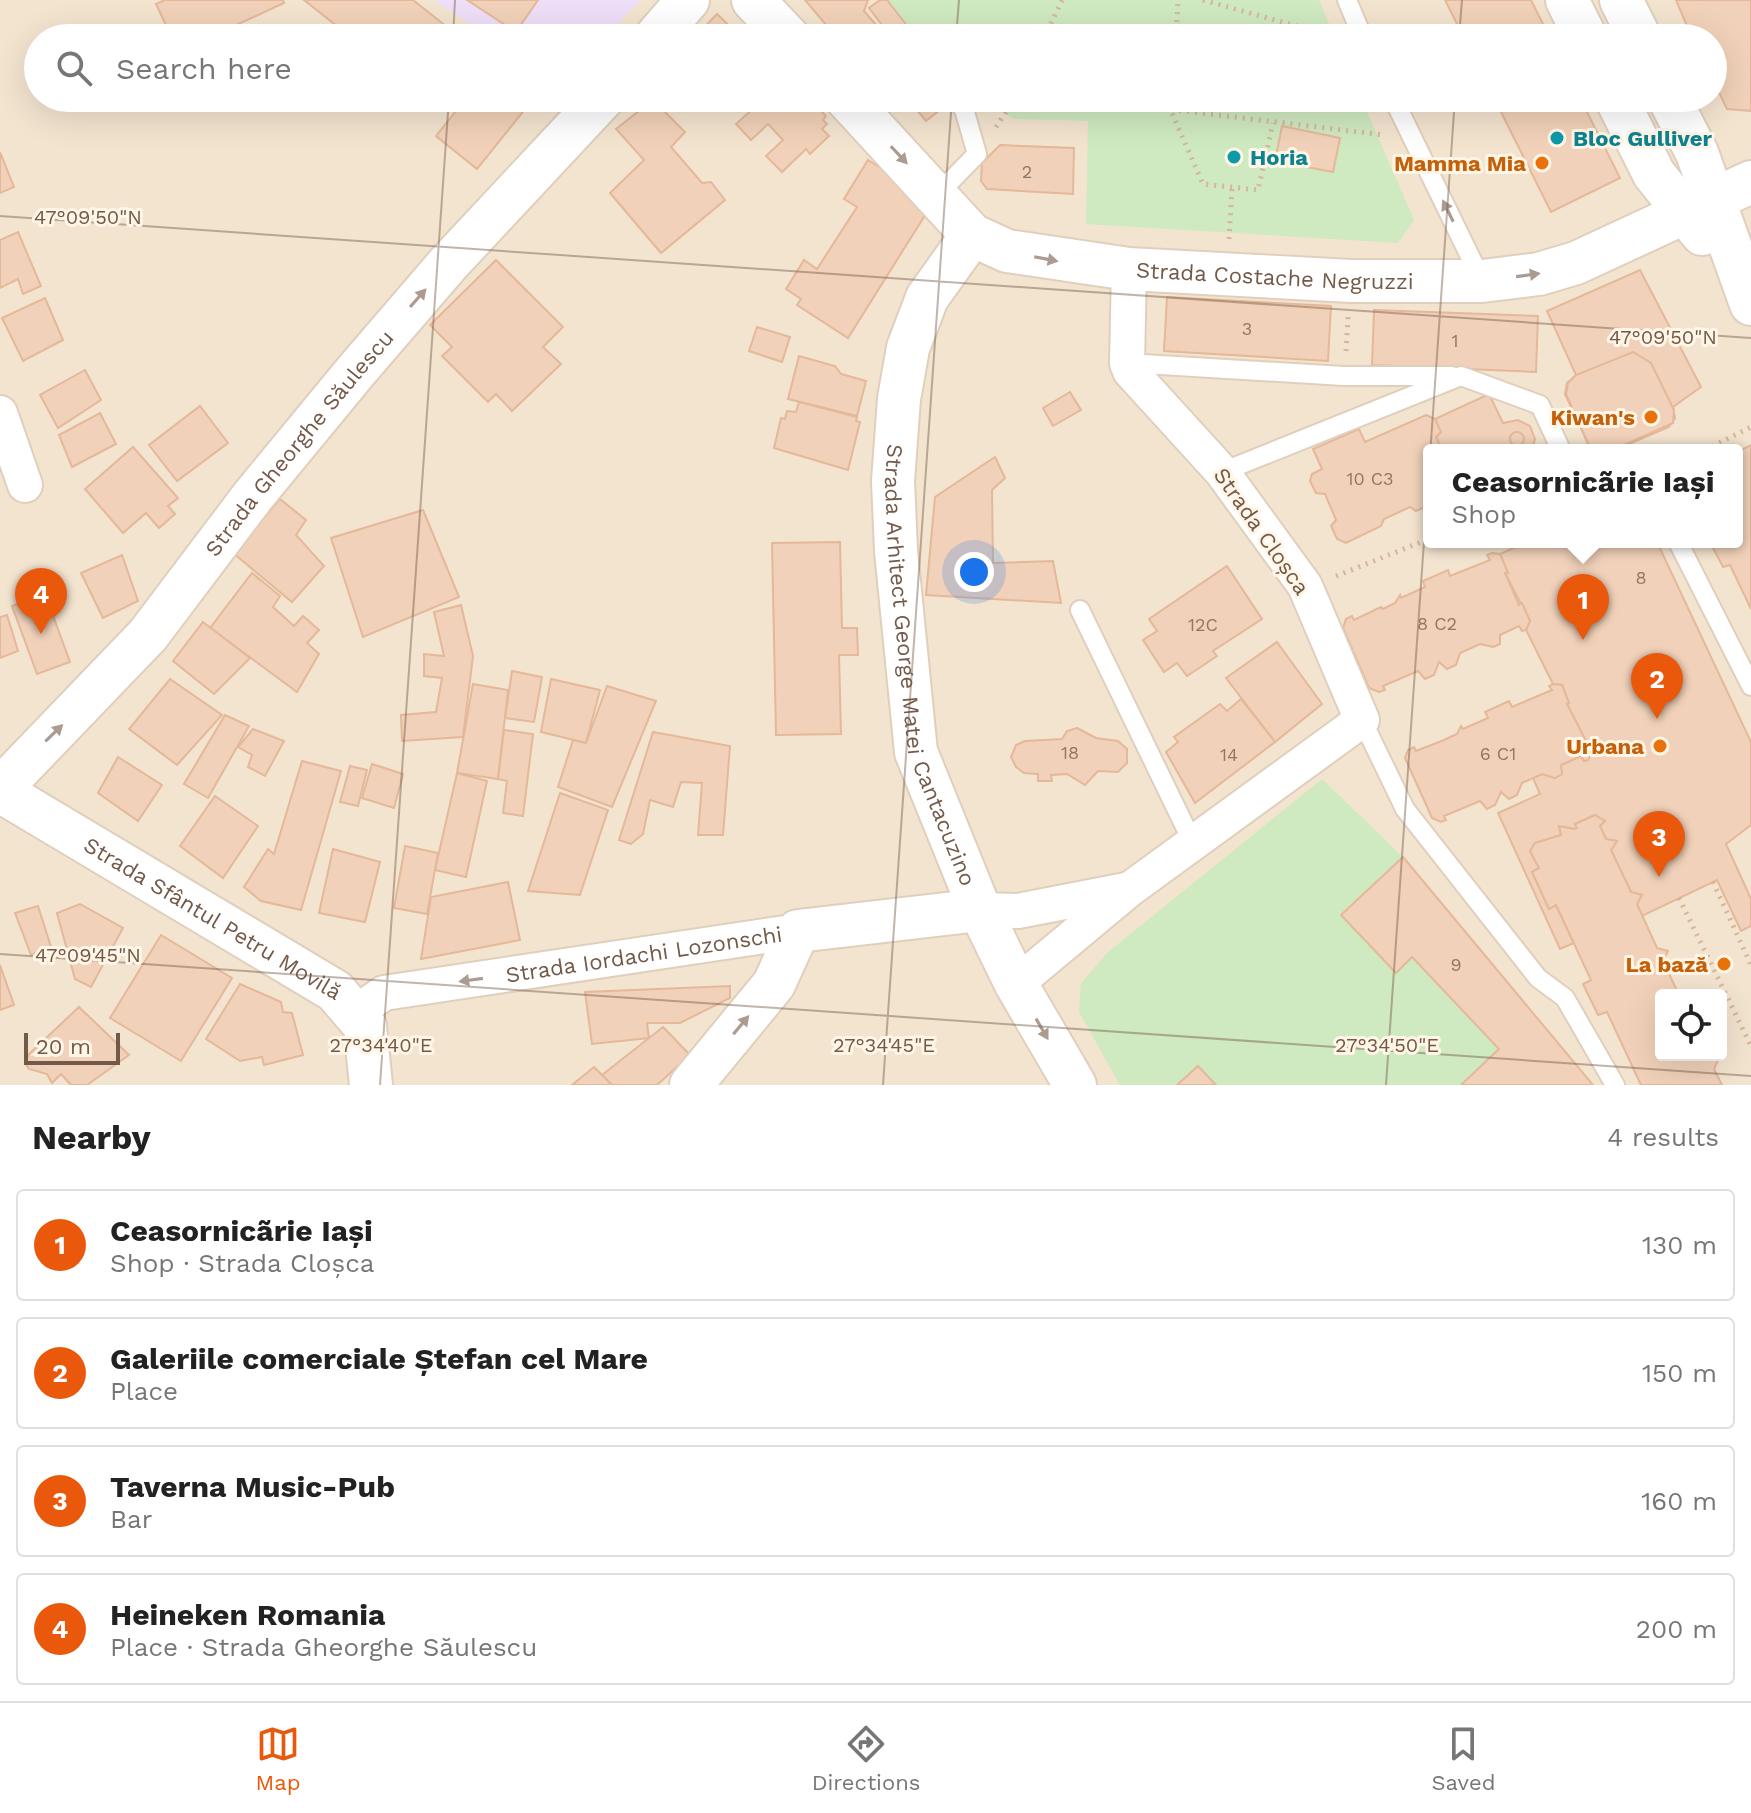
<!DOCTYPE html>
<meta charset="utf-8">
<style>
:root{--surface:#fff;--page:#f6f6f6;--text:#222;--muted:#767676;--line:#e0e0e0;--accent:#ea580c}
body{margin:0;font-family:"Work Sans",sans-serif;background:var(--page);color:var(--text)}
.controls{position:absolute;right:24px;bottom:24px;display:grid;overflow:hidden;border-radius:8px;box-shadow:0 8px 32px #0002}
.controls button{width:72px;height:72px;display:grid;place-items:center;padding:0;border:0;border-bottom:2px solid var(--line);background:var(--surface);color:var(--text);font:40px sans-serif}
.scale{position:absolute;left:24px;bottom:20px;width:96px;box-sizing:border-box;padding-left:8px;border:4px solid #735948;border-top:0;font-size:22px;line-height:28px;white-space:nowrap;color:#735948;-webkit-text-stroke:6px #fff6e7;paint-order:stroke}
.you{position:absolute;left:974px;top:572px;width:28px;height:28px;margin:-20px;border:6px solid #fff;border-radius:50%;background:#1a73e8;box-shadow:0 0 0 12px #1a73e833}
.badge{display:grid;place-items:center;width:52px;height:52px;border-radius:50%;background:var(--accent);color:#fff;font-size:26px;font-weight:700}
.pin{position:absolute;translate:-50% -66px;filter:drop-shadow(0 2px 4px #0008)}
.pin::after{content:'';position:absolute;top:42px;width:28px;height:24px;background:inherit;clip-path:polygon(0 0,100% 0,50% 100%)}
.popup{position:absolute;left:1423px;top:444px;width:320px;height:104px;box-sizing:border-box;display:grid;place-content:center;border-radius:8px;background:var(--surface);filter:drop-shadow(0 2px 6px #0005);font-size:26px;white-space:nowrap;color:var(--muted)}
.popup b{font-size:30px;color:var(--text)}
.popup::after{content:'';position:absolute;left:50%;top:100%;margin-left:-16px;border:16px solid transparent;border-top-color:var(--surface)}
.list{margin:0;padding:0;list-style:none}
h2{display:flex;justify-content:space-between;align-items:center;height:104px;margin:0;padding:0 32px;font-size:34px}
h2 small{font-size:26px;font-weight:400;color:var(--muted)}
.list li{display:grid;grid-template-columns:52px 1fr auto;gap:24px;align-items:center;box-sizing:border-box;height:112px;margin:0 16px 16px;padding:0 16px;border:2px solid var(--line);border-radius:8px}
.list b{display:block;font-size:30px;white-space:nowrap}
.list p{margin:0;font-size:26px;white-space:nowrap;color:var(--muted)}
.list em{font-size:26px;font-style:normal;color:var(--muted)}
.icon{flex:none;width:44px;height:44px;fill:none;stroke:currentColor;stroke-width:2;stroke-linecap:round;stroke-linejoin:round}
.map{position:relative;flex:none;width:1751px;height:1085px;overflow:hidden}
.search{position:absolute;background:var(--surface);box-shadow:0 8px 32px #0002;left:24px;right:24px;top:24px;height:88px;display:flex;align-items:center;gap:20px;box-sizing:border-box;padding:0 28px;border-radius:44px;color:var(--muted);font-size:30px}
.sheet{height:616px;background:var(--surface)}
nav{display:flex;justify-content:space-around;align-items:center;box-sizing:border-box;height:112px;border-top:2px solid var(--line);background:var(--surface);font-size:22px;color:var(--muted)}
nav a{display:grid;justify-items:center;gap:4px}
nav .on{color:var(--accent)}
.map>svg:first-child{display:block}
.residential{fill:#f3e4cf;fill-rule:evenodd}
.education{fill:#efdef8}
.green{fill:#cfe9c0}
.building{fill:#f1d1b9;stroke:#e4b899;stroke-width:2}
.lines{fill:none;stroke-linecap:round;stroke-linejoin:round}
.service-casing{stroke:#e0cfbd;stroke-width:22}
.minor-casing{stroke:#e0cfbd;stroke-width:38}
.tertiary-casing{stroke:#e0cfbd;stroke-width:46}
.path{stroke:#d6b59c;stroke-width:5;stroke-dasharray:2 6;stroke-linecap:butt}
.service{stroke:#fff;stroke-width:18}
.minor{stroke:#fff;stroke-width:34}
.tertiary{stroke:#fff;stroke-width:42}
.oneway{fill:#ab9b91}
.ticks{fill:none;stroke:#735948;stroke-width:2;stroke-opacity:0.45}
.culture-dot{fill:#0f9aa8;stroke:#fff6e7;stroke-width:3}
.food-dot{fill:#e8710a;stroke:#fff6e7;stroke-width:3}
.labels{text-anchor:middle;stroke-width:6;stroke-linejoin:round;paint-order:stroke}
.number-label{font-size:18px;fill:#927764}
.culture-label{font-size:22px;font-weight:bold;fill:#0d838f;stroke:#fff6e7;text-anchor:start}
.food-label{font-size:22px;font-weight:bold;fill:#c56008;stroke:#fff6e7;text-anchor:end}
.street-label{font-size:22px;fill:#735948;stroke:#fff6e7}
.ticks-label{font-size:20px;text-anchor:middle;fill:#735948;stroke:#fff6e7;stroke-width:6;stroke-linejoin:round;paint-order:stroke}
</style>
<div class="map">
<svg width="1751" height="1085" viewBox="0 0 1751 1085">
<rect width="100%" height="100%" fill="#fcf2e1"/>
<path class="residential" d="M0 0H1751V1085H0ZM38 38H1713V98H38ZM1429 450H1737V542H1429ZM1661 995H1721V1055H1661Z"/>
<polygon class="education" points="434,0 641,0 604,38 491,38"/>
<g class="green">
<polygon points="885,0 1319,0 1335,38 920,38"/>
<polygon points="978,98 1361,98 1414,220 1398,243 1086,224 1088,121 1014,119"/>
<polygon points="1322,779 1403,857 1341,915 1395,973 1412,957 1499,1049 1461,1085 1216,1085 1198,1066 1177,1085 1120,1085 1079,1012 1081,983 1108,952"/>
</g>
<g class="building">
<polygon points="165,0 283,0 284,3 208,38 172,38 156,4"/>
<polygon points="304,0 413,0 461,38 352,38"/>
<polygon points="467,0 538,0 516,32"/>
<polygon points="805,0 868,0 864,11 878,27 863,38 853,26 837,38"/>
<polygon points="880,0 887,0 912,32 904,38 892,38 869,8"/>
<polygon points="1445,0 1531,0 1550,38 1464,38"/>
<polygon points="1676,0 1751,0 1751,111 1727,109 1713,80 1713,38 1692,38"/>
<polygon points="717,14 742,38 694,38"/>
<polygon points="447,98 534,98 477,169 436,136 459,107"/>
<polygon points="671,98 696,98 685,111"/>
<polygon points="749,98 809,98 826,116 823,120 827,124 822,129 829,136 810,154 806,149 782,172 766,156 783,140 768,124 751,140 736,124 756,106"/>
<polygon points="919,98 941,98 946,105 926,121 912,104"/>
<polygon points="1494,98 1580,98 1620,178 1551,212"/>
<polygon points="653,100 685,132 671,147 702,183 711,182 725,200 661,253 610,193 644,160 616,129"/>
<polygon points="1282,126 1340,138 1333,172 1275,161"/>
<polygon points="1000,145 1074,148 1073,194 987,189 981,181 982,163"/>
<polygon points="0,152 14,187 0,193"/>
<polygon points="868,160 934,201 848,338 797,305 801,299 786,289 804,260 817,269 857,207 844,199"/>
<polygon points="18,232 41,286 23,294 18,279 0,288 0,240"/>
<polygon points="496,260 563,327 543,347 561,364 512,411 496,394 488,402 442,356 452,347 430,325"/>
<polygon points="1640,270 1701,387 1673,407 1675,418 1669,427 1615,450 1591,450 1565,394 1567,383 1576,375 1547,311"/>
<polygon points="1167,297 1331,306 1328,361 1164,351"/>
<polygon points="45,298 63,340 23,361 2,318"/>
<polygon points="1374,310 1538,316 1536,372 1372,365"/>
<polygon points="757,327 790,337 782,362 749,351"/>
<polygon points="1633,352 1651,363 1674,410 1673,423 1613,450 1591,450 1566,394 1568,383 1576,375"/>
<polygon points="799,356 835,366 841,374 866,381 857,416 788,399"/>
<polygon points="85,370 101,400 58,428 40,395"/>
<polygon points="1070,392 1081,410 1053,426 1043,408"/>
<polygon points="1489,394 1503,423 1518,420 1530,426 1535,439 1532,450 1442,450 1436,437 1441,432 1435,419"/>
<polygon points="799,402 857,417 856,421 860,422 848,470 774,448 781,418 785,419 787,411 796,412"/>
<polygon points="200,406 228,443 177,481 149,445"/>
<polygon points="100,413 116,444 72,467 59,435"/>
<polygon points="1426,415 1435,419 1441,432 1436,437 1442,450 1429,450 1429,505 1416,511 1410,507 1384,519 1381,526 1346,543 1337,539 1331,526 1336,520 1325,494 1316,493 1310,481 1312,474 1322,469 1313,449 1359,429 1365,442"/>
<circle cx="1517" cy="439" r="7"/>
<polygon points="1751,445 1751,609 1730,565 1723,567 1710,542 1737,542 1737,452"/>
<polygon points="133,447 178,498 168,506 175,514 159,528 146,513 123,533 85,489"/>
<polygon points="995,457 1005,478 992,490 993,563 1053,561 1061,603 926,595 935,497"/>
<polygon points="280,499 306,520 296,535 324,566 292,602 233,553"/>
<polygon points="423,510 459,597 363,637 331,538"/>
<polygon points="840,542 842,628 857,628 858,655 839,655 841,734 776,735 772,543"/>
<polygon points="1527,542 1657,542 1751,742 1751,825 1726,844 1751,899 1751,926 1741,931 1717,880 1642,916 1637,904 1642,895 1631,892 1611,850 1617,841 1606,839 1600,826 1605,821 1595,815 1575,824 1577,828 1574,829 1559,826 1561,835 1535,843 1530,851 1539,868 1532,872 1549,909 1556,905 1574,943 1560,949 1498,813 1540,794 1533,778 1542,774 1555,778 1562,774 1561,765 1581,756 1584,761 1588,760 1591,751 1567,704 1569,703 1562,685 1553,684 1526,630 1530,621 1505,573 1508,573 1500,554"/>
<polygon points="1492,553 1500,554 1508,573 1505,573 1519,605 1522,603 1530,621 1526,630 1522,631 1519,626 1500,635 1500,644 1493,647 1480,644 1460,653 1456,665 1447,669 1439,662 1434,675 1425,679 1418,671 1383,686 1385,690 1379,692 1369,688 1343,628 1346,619 1352,616 1354,620 1381,607 1383,609 1395,603 1400,595 1401,598 1425,587 1423,581 1448,570 1450,576 1490,560 1487,555"/>
<polygon points="122,555 138,601 103,618 81,573"/>
<polygon points="1227,566 1262,619 1213,651 1217,656 1187,676 1177,663 1164,672 1143,640 1157,631 1149,619"/>
<polygon points="252,573 280,596 273,607 294,626 303,616 319,630 307,643 319,654 297,692 210,628"/>
<polygon points="45,594 70,662 37,674 12,606"/>
<polygon points="461,605 473,656 463,737 402,741 401,715 436,712 442,678 424,676 424,654 444,656 434,612"/>
<polygon points="7,615 18,651 0,658 0,617"/>
<polygon points="203,622 250,658 214,694 173,661"/>
<polygon points="1277,642 1322,704 1275,742 1226,678"/>
<polygon points="512,671 542,677 534,722 505,718"/>
<polygon points="170,679 222,715 177,765 129,729"/>
<polygon points="551,679 600,690 586,743 541,732"/>
<polygon points="473,684 508,690 498,779 457,773"/>
<polygon points="1553,684 1562,685 1569,703 1567,704 1591,751 1588,760 1584,761 1581,756 1561,765 1562,774 1555,778 1542,774 1522,783 1517,795 1509,799 1501,792 1495,805 1487,809 1480,801 1444,816 1446,820 1441,822 1432,818 1405,758 1408,750 1414,747 1416,751 1444,740 1457,734 1461,726 1463,729 1488,718 1485,712 1509,701 1512,707 1552,690 1549,686"/>
<polygon points="607,686 656,701 612,807 558,787 573,740 586,743"/>
<polygon points="1241,699 1275,742 1195,803 1166,752 1178,742 1174,737 1220,704 1227,711"/>
<polygon points="225,715 249,726 208,798 184,784"/>
<polygon points="1077,728 1096,738 1118,741 1127,749 1127,763 1118,772 1098,771 1085,785 1067,774 1051,775 1052,781 1038,781 1038,774 1024,773 1016,767 1011,757 1016,745 1025,741 1062,739 1067,731"/>
<polygon points="253,729 284,741 265,776 248,767 252,755 238,747"/>
<polygon points="504,730 533,734 523,816 503,813 507,781 498,779"/>
<polygon points="653,732 730,746 723,835 698,835 702,783 681,782 673,807 650,800 643,834 631,844 619,840"/>
<polygon points="118,757 162,785 138,821 98,793"/>
<polygon points="302,761 341,771 301,910 261,901 244,887 268,849 274,854"/>
<polygon points="372,764 403,774 394,808 362,798"/>
<polygon points="350,766 367,770 358,806 340,802"/>
<polygon points="457,773 487,781 466,877 435,870"/>
<polygon points="560,793 608,810 580,895 528,891"/>
<polygon points="215,796 258,826 223,878 180,846"/>
<polygon points="1595,815 1605,821 1600,826 1606,839 1617,841 1611,850 1631,892 1642,895 1637,904 1657,948 1668,951 1663,961 1679,995 1661,995 1661,1055 1719,1058 1714,1069 1722,1085 1641,1085 1607,1012 1598,1015 1583,984 1591,980 1556,905 1549,909 1532,872 1539,868 1530,851 1535,843 1561,835 1559,826 1574,829 1577,828 1575,824"/>
<polygon points="405,846 438,853 427,914 394,908"/>
<polygon points="333,849 380,862 365,922 319,913"/>
<polygon points="1403,857 1593,1085 1461,1085 1499,1049 1412,957 1396,973 1341,915"/>
<polygon points="508,882 520,940 421,959 431,897"/>
<polygon points="80,904 123,928 91,987 75,979 57,913"/>
<polygon points="38,906 51,947 31,955 15,913"/>
<polygon points="161,935 232,978 181,1061 110,1018"/>
<polygon points="0,965 14,1005 0,1010"/>
<polygon points="240,984 281,1002 283,1012 292,1013 303,1055 264,1065 262,1057 240,1061 206,1039"/>
<polygon points="730,986 730,998 680,1023 647,1023 649,1038 592,1044 585,992"/>
<polygon points="79,1007 129,1055 87,1085 71,1085 61,1074 52,1083 47,1074 29,1069 25,1063 29,1054"/>
<polygon points="663,1027 690,1055 657,1085 612,1085 602,1075"/>
<polygon points="1198,1066 1216,1085 1177,1085"/>
<polygon points="594,1067 612,1085 572,1085"/>
</g>
<g class="lines">
<defs>
<g id="service">
<polyline points="1347,0 1363,38"/>
<polyline points="1393,98 1482,281"/>
<polyline points="937,195 977,154 964,109 954,98"/>
<polyline points="1127,363 1344,376 1452,376"/>
<polyline points="1222,472 1461,376 1540,405 1561,450"/>
<polyline points="1678,542 1751,686"/>
<polyline points="1080,610 1193,843"/>
<polyline points="1362,720 1405,809 1538,978 1565,998 1615,1085"/>
</g>
<g id="minor">
<polyline points="0,413 25,485"/>
<polyline points="980,910 1018,911 1126,890"/>
<polyline points="1016,984 1130,889 1362,720 1305,586 1222,472 1130,371 1127,363 1129,269"/>
<path id="s1" d="M355 1013 384 993 798 931"/>
</g>
<g id="tertiary">
<polyline points="753,0 789,38"/>
<polyline points="1567,0 1586,38"/>
<polyline points="1621,0 1640,38"/>
<polyline points="655,38 688,0"/>
<path id="s2" d="M846 98 972 235 1007 251 1129 269 1351 281H1482L1539 274 1576 263 1751 182"/>
<polyline points="1616,98 1654,174 1702,234"/>
<polyline points="1669,98 1697,153 1751,304"/>
<path id="s3" d="M972 235 927 298 908 348 899 399 893 481 896 551 916 752 980 910 1016 984 1075 1085"/>
<path id="s4" d="M0 789 148 635 253 496 356 371 448 264 603 98"/>
<path id="s5" d="M0 791 335 991 365 1026 371 1085"/>
<polyline points="691,1085 774,984 798,931 980,910"/>
</g>
</defs>
<use href="#service" class="service-casing"/>
<use href="#minor" class="minor-casing"/>
<use href="#tertiary" class="tertiary-casing"/>
<g class="path">
<polyline points="1203,0 1336,37"/>
<polyline points="1044,38 1062,0"/>
<polyline points="1176,38 1178,0"/>
<polyline points="1076,98 1384,135"/>
<polyline points="1172,98 1171,111 1203,184 1258,190 1273,123"/>
<polyline points="996,127 1015,98"/>
<polyline points="1229,239 1232,188"/>
<polyline points="1346,351 1348,317"/>
<polyline points="1705,450 1751,427"/>
<polyline points="1336,576 1429,539"/>
<polyline points="1713,882 1751,965"/>
<polyline points="1679,898 1751,1046"/>
</g>
<use href="#service" class="service"/>
<use href="#minor" class="minor"/>
<use href="#tertiary" class="tertiary"/>
</g>
<defs><path id="oneway-solid" d="M-6-.8H1V-3.2L6.5 0L1 3.2V.8H-6Z" transform="scale(2)"/></defs>
<g class="oneway">
<use href="#oneway-solid" transform="translate(899 155) rotate(47)"/>
<use href="#oneway-solid" transform="translate(1448 211) rotate(-116)"/>
<use href="#oneway-solid" transform="translate(1046 259) rotate(11)"/>
<use href="#oneway-solid" transform="translate(1528 275) rotate(-8)"/>
<use href="#oneway-solid" transform="translate(418 298) rotate(-49)"/>
<use href="#oneway-solid" transform="translate(54 733) rotate(-44)"/>
<use href="#oneway-solid" transform="translate(471 980) rotate(172)"/>
<use href="#oneway-solid" transform="translate(741 1025) rotate(-50)"/>
<use href="#oneway-solid" transform="translate(1042 1029) rotate(60)"/>
</g>
<path class="ticks" d="M453 38 455 0M956 38 959 0M1459 38 1462 0M0 216 1751 338M0 954 1751 1076M380 1085 449 98M883 1085 952 98M1386 1085 1455 98"/>
<g class="culture-dot">
<circle cx="1557" cy="138" r="8"/>
<circle cx="1234" cy="157" r="8"/>
</g>
<g class="food-dot">
<circle cx="1542" cy="163" r="8"/>
<circle cx="1651" cy="417" r="8"/>
<circle cx="1660" cy="746" r="8"/>
<circle cx="1724" cy="964" r="8"/>
</g>
<g class="labels">
<g class="number-label">
<text x="1027" y="178">2</text>
<text x="1247" y="335">3</text>
<text x="1455" y="347">1</text>
<text x="1370" y="485">10 C3</text>
<text x="1641" y="584">8</text>
<text x="1437" y="630">8 C2</text>
<text x="1203" y="631">12C</text>
<text x="1070" y="759">18</text>
<text x="1498" y="760">6 C1</text>
<text x="1229" y="761">14</text>
<text x="1456" y="971">9</text>
</g>
<g class="culture-label">
<text x="1573" y="146">Bloc Gulliver</text>
<text x="1250" y="165">Horia</text>
</g>
<g class="food-label">
<text x="1526" y="171">Mamma Mia</text>
<text x="1635" y="425">Kiwan's</text>
<text x="1644" y="754">Urbana</text>
<text x="1708" y="972">La bază</text>
</g>
<g class="street-label">
<text dy="8" stroke="none"><textPath href="#s2" startOffset="494">Strada Costache Negruzzi</textPath></text>
<text dy="8" stroke="none"><textPath href="#s4" startOffset="458">Strada Gheorghe Săulescu</textPath></text>
<text transform="translate(1262 531) rotate(55)" y="8">Strada Cloșca</text>
<text dy="8" stroke="none"><textPath href="#s3" startOffset="454">Strada Arhitect George Matei Cantacuzino</textPath></text>
<text dy="8" stroke="none"><textPath href="#s5" startOffset="248">Strada Sfântul Petru Movilă</textPath></text>
<text dy="8" stroke="none"><textPath href="#s1" startOffset="298">Strada Iordachi Lozonschi</textPath></text>
</g>
</g>
<g class="ticks-label">
<text x="88" y="224">47°09'50"N</text>
<text x="1663" y="344">47°09'50"N</text>
<text x="88" y="962">47°09'45"N</text>
<text x="381" y="1052">27°34'40"E</text>
<text x="884" y="1052">27°34'45"E</text>
<text x="1387" y="1052">27°34'50"E</text>
</g>
</svg>
<div class="controls">
<button><svg class="icon" aria-label="locate" viewBox="0 0 24 24"><circle cx="12" cy="12" r="6"/><path d="M12 2v4M12 18v4M2 12h4M18 12h4"/></svg></button>
</div>
<div class="scale">20 m</div>
<div class="you"></div>
<div class="pin badge" style="left:1583px;top:640px">1</div>
<div class="popup"><b>Ceasornicãrie Iași</b>Shop</div>
<div class="pin badge" style="left:1657px;top:719px">2</div>
<div class="pin badge" style="left:1659px;top:877px">3</div>
<div class="pin badge" style="left:41px;top:634px">4</div>
<div class="search"><svg class="icon" aria-label="search" viewBox="0 0 24 24"><circle cx="10" cy="10" r="6"/><path d="M15 15l6 6"/></svg>Search here</div>
</div>
<section class="sheet">
<h2>Nearby<small>4 results</small></h2>
<ul class="list">
<li><span class="badge">1</span><div><b>Ceasornicãrie Iași</b><p>Shop · Strada Cloșca</p></div><em>130 m</em></li>
<li><span class="badge">2</span><div><b>Galeriile comerciale Ștefan cel Mare</b><p>Place</p></div><em>150 m</em></li>
<li><span class="badge">3</span><div><b>Taverna Music-Pub</b><p>Bar</p></div><em>160 m</em></li>
<li><span class="badge">4</span><div><b>Heineken Romania</b><p>Place · Strada Gheorghe Săulescu</p></div><em>200 m</em></li>
</ul>
</section>
<nav>
<a class="on"><svg class="icon" aria-label="map" viewBox="0 0 24 24"><path d="M3 6l6-2 6 2 6-2v14l-6 2-6-2-6 2zM9 4v14M15 6v14"/></svg>Map</a>
<a><svg class="icon" aria-label="directions" viewBox="0 0 24 24"><path d="M12 3l9 9-9 9-9-9zM9 14v-3h6M13 9l2 2-2 2"/></svg>Directions</a>
<a><svg class="icon" aria-label="saved" viewBox="0 0 24 24"><path d="M7 4h10v16l-5-4-5 4z"/></svg>Saved</a>
</nav>
